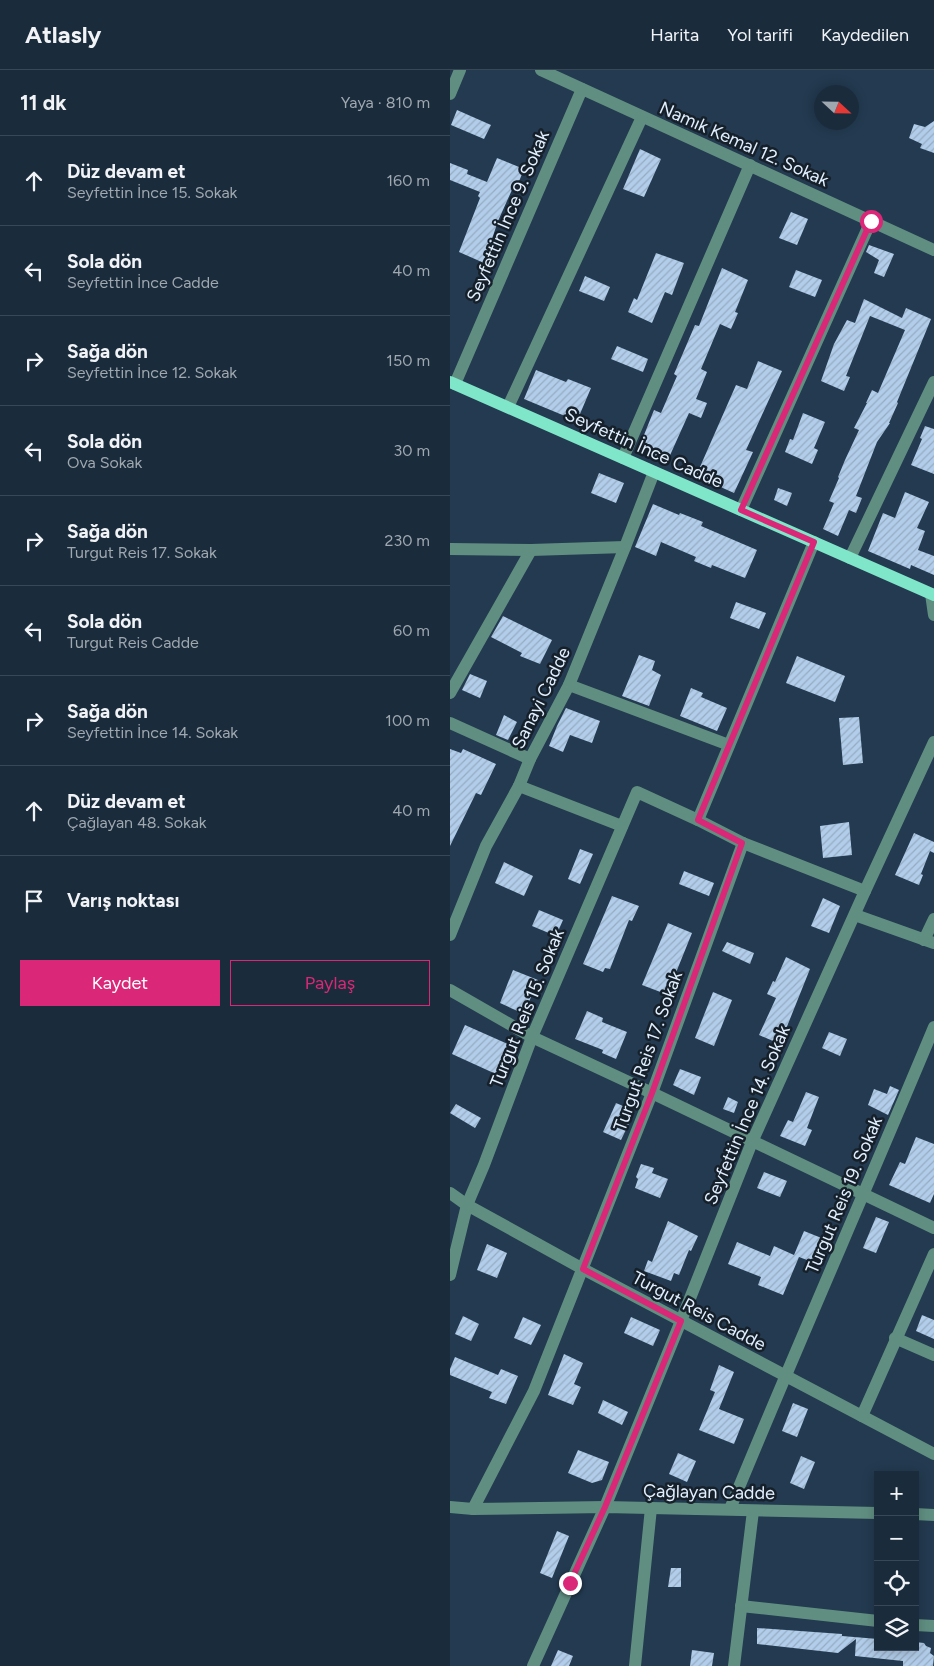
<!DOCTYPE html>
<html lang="tr">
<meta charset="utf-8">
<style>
:root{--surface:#1a2c3c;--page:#233443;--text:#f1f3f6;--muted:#9fa7af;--line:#384856;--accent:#db2777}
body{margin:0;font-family:Figtree,sans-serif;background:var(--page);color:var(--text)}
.controls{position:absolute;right:15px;bottom:15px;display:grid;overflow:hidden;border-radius:0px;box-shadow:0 2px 12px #0003}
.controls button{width:45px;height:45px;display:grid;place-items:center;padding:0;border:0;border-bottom:1px solid var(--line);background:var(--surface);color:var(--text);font:25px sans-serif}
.compass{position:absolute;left:364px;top:15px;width:45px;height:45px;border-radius:50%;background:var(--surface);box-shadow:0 2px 12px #0003;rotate:112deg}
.stop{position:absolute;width:15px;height:15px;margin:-11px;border:4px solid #db2777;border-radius:50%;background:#fff}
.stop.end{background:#db2777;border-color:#fff;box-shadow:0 1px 5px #0008}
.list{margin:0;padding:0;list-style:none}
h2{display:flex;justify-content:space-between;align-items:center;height:65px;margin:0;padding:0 20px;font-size:21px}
h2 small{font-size:16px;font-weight:400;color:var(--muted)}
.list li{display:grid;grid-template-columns:32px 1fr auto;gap:15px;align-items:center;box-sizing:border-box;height:90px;padding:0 20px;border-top:1px solid var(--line)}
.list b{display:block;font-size:19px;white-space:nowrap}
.list p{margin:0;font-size:16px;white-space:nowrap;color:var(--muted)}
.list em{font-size:16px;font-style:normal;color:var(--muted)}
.actions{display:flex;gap:10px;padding:15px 20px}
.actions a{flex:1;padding:11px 0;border:1px solid var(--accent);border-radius:0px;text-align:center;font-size:18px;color:var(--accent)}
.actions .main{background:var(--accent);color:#fff}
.icon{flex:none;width:28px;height:28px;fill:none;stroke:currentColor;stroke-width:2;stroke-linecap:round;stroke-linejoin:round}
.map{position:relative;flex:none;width:484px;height:1596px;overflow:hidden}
header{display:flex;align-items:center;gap:30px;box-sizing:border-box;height:70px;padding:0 25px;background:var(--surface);border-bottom:1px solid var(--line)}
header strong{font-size:24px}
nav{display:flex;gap:28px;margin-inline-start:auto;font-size:18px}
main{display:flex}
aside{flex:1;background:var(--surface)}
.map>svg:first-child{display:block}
.building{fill:url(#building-hatch)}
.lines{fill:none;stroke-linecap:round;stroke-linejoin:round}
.minor{stroke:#608f81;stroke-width:12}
.major{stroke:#7fe6ca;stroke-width:12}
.route{stroke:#db2777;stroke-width:6}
.labels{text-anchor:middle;stroke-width:5;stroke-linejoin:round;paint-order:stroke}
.street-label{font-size:18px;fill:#e1effe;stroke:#16202a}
</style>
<header>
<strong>Atlasly</strong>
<nav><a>Harita</a><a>Yol tarifi</a><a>Kaydedilen</a></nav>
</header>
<main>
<aside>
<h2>11 dk<small>Yaya · 810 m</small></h2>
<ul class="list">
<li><svg class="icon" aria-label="ahead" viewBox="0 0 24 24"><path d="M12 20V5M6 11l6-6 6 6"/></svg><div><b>Düz devam et</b><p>Seyfettin İnce 15. Sokak</p></div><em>160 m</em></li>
<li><svg class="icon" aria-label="left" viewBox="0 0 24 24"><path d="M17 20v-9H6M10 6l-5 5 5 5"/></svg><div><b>Sola dön</b><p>Seyfettin İnce Cadde</p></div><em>40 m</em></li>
<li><svg class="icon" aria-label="right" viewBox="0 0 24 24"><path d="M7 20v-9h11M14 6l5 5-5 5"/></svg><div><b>Sağa dön</b><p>Seyfettin İnce 12. Sokak</p></div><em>150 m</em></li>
<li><svg class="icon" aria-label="left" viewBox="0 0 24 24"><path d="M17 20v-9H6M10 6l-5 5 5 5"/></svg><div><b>Sola dön</b><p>Ova Sokak</p></div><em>30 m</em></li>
<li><svg class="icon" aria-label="right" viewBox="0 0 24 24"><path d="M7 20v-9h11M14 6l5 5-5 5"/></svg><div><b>Sağa dön</b><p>Turgut Reis 17. Sokak</p></div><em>230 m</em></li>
<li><svg class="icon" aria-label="left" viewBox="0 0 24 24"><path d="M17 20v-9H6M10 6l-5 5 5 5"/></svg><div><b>Sola dön</b><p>Turgut Reis Cadde</p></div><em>60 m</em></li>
<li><svg class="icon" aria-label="right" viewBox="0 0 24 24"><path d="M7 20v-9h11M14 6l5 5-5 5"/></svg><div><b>Sağa dön</b><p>Seyfettin İnce 14. Sokak</p></div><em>100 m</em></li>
<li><svg class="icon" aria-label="ahead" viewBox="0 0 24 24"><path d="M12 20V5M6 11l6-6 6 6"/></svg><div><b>Düz devam et</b><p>Çağlayan 48. Sokak</p></div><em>40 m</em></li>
<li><svg class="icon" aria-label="arrive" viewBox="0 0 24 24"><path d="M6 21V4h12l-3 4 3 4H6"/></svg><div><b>Varış noktası</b></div></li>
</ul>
<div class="actions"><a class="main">Kaydet</a><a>Paylaş</a></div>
</aside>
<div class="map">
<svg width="484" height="1596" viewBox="0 0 484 1596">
<defs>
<pattern id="building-hatch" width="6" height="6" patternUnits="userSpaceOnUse" patternTransform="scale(1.25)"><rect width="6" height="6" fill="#b2cdea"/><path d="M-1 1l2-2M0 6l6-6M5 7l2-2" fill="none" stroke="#96acc2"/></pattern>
</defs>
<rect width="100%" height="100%" fill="#233a50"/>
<g class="building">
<polygon points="7,40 41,55 34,69 1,55"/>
<polygon points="484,51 484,83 470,78 472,74 459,68 464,54 475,57"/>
<polygon points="190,79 211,89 194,127 173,119"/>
<polygon points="47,88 74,99 68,114 65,113 48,151 34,193 9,182 30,128 28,126 30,122 0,110 0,93 18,100 17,104 37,112"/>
<polygon points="341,142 358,149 347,175 329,168"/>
<polygon points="419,175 444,184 434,207 424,203 429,190 416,182"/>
<polygon points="206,183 234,193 222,225 215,222 202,253 178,242 184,228 187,230"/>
<polygon points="272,198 298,210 285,242 288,243 281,259 270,254 251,299 257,302 246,329 257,333 251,348 239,343 217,392 188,380 204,340 211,343 227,306 224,304 245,255 249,256"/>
<polygon points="346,200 372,210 365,227 339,217"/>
<polygon points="135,206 160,217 154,231 129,221"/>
<polygon points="414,229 452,248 456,238 481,249 447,332 448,333 439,353 440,353 427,372 406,426 412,428 406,443 399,440 388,466 373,459 384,433 379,431 389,408 388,407 395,390 409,360 404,358 417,333 416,333 422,320 428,323 455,260 420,246 396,306 400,307 394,321 371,311 384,274 397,250 405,253"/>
<polygon points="167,276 198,289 193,302 161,289"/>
<polygon points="308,291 332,301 296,380 303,382 284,423 246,406 286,315 297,319"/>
<polygon points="86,300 116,312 118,309 141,318 127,351 74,329"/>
<polygon points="353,343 375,352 364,378 368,380 362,394 335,382 340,369 343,370"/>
<polygon points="475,356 484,359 484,404 461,395 472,369 470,368"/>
<polygon points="149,403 174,413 166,433 141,423"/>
<polygon points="328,418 342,423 337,436 324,430"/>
<polygon points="455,422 479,432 467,458 475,461 468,480 484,486 484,505 461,495 460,499 418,481 433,443 445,448"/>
<polygon points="203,434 229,445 230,443 253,452 251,456 307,480 295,508 262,495 261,498 244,491 246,487 211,472 206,486 185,477"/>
<polygon points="286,532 316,543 309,559 280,548"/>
<polygon points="53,546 102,570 90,594 70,586 72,583 41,567"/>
<polygon points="189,585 205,591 202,600 211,605 199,636 172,626"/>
<polygon points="347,586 395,606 385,632 336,613"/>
<polygon points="20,604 37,611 30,628 12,620"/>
<polygon points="241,618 253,623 251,627 277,638 267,661 230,646"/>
<polygon points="116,638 150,651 142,673 120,665 113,682 99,676 107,656"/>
<polygon points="54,645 67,652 58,670 46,665"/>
<polygon points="409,647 413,693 393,695 389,648"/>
<polygon points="0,679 11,683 13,679 46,694 31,725 26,723 0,776"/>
<polygon points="399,752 402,785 373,788 370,756"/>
<polygon points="464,763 484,772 484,783 480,781 471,804 473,805 469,815 445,805"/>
<polygon points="130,779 143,784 130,814 118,809"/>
<polygon points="54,792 83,806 74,826 45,813"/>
<polygon points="234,801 264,813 259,826 229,814"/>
<polygon points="162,826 189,836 182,851 179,850 160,899 155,898 153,902 133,894"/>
<polygon points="373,828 390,836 379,863 361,856"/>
<polygon points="89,840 113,850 106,866 82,856"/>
<polygon points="218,853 242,863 223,910 227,912 221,926 192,915"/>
<polygon points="277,872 304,883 300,894 272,881"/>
<polygon points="336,887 360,899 330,974 309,965 326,928 317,924 323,911 325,912"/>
<polygon points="63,900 88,910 74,944 50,933"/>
<polygon points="263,922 282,930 264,976 245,968"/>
<polygon points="137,941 153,948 152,952 177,962 166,989 152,983 153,980 125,969"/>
<polygon points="15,955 60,975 48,1005 2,984"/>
<polygon points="379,962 397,969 390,986 372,978"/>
<polygon points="230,999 251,1007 244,1025 223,1015"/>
<polygon points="440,1016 449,1020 438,1045 418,1035 424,1019 437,1024"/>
<polygon points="356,1022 369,1027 357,1058 362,1060 355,1076 330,1066 338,1050 343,1052"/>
<polygon points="278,1027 288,1032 284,1043 273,1039"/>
<polygon points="166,1033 185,1041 171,1070 153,1062"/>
<polygon points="6,1034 31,1048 25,1058 0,1043"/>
<polygon points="466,1067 484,1074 484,1124 480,1133 439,1115 450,1092 455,1094"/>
<polygon points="191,1094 204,1098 202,1103 218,1109 210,1128 185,1118 188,1109 186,1107"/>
<polygon points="314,1102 337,1111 330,1127 307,1118"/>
<polygon points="426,1147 439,1152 426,1183 413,1178"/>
<polygon points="218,1151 248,1166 241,1181 239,1180 229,1205 224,1203 221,1211 194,1201 198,1190 202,1192"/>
<polygon points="354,1161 374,1169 365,1193 349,1187 333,1225 308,1215 311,1207 278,1194 287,1172 320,1186 324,1176 344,1185"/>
<polygon points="37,1174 57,1183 47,1208 27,1200"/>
<polygon points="472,1245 484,1250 484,1269 466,1261"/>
<polygon points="13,1246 29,1254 21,1271 5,1264"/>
<polygon points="73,1247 91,1255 81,1275 64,1268"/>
<polygon points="181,1247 210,1260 203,1276 174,1263"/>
<polygon points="114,1284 133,1293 124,1314 131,1317 123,1335 98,1325"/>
<polygon points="5,1287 48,1305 51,1299 68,1306 56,1334 39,1328 42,1322 0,1305 0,1299"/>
<polygon points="269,1295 284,1302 269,1339 294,1349 284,1374 249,1360 265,1322 260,1320"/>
<polygon points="153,1330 178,1342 172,1355 148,1343"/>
<polygon points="343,1333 358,1339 347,1367 332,1361"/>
<polygon points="128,1380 159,1392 152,1410 142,1413 118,1403"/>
<polygon points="228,1383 246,1391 237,1412 219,1404"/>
<polygon points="351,1386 365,1392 354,1419 340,1413"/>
<polygon points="107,1461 119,1466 102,1508 90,1503"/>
<polygon points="221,1498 231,1498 231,1517 218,1517"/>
<polygon points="307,1558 392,1564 392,1566 428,1569 428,1577 465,1577 465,1572 474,1573 476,1576 481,1578 480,1583 484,1586 483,1596 453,1596 453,1591 405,1586 406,1569 388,1583 307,1574"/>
<polygon points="108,1580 123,1586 119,1596 101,1596"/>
<polygon points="242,1580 264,1583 262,1596 240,1596"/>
</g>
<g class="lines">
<g class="minor">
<polyline points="91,0 484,180"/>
<polyline points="0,24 10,0"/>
<polyline points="5,314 132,19"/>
<polyline points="58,337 192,47"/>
<polyline points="173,388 300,95"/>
<polyline points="291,440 421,151"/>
<polyline points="0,479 81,480 175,477"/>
<polyline points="400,488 484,312"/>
<polyline points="481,524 484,545"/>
<polyline points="119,615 279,675"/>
<polyline points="0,623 81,480"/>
<polyline points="0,653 80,689"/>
<polyline points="69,716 172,756"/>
<polyline points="248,750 364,472"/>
<polyline points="405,845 484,873"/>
<polyline points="0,865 36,776 69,716 80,689 119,615 175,477 204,402"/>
<polyline points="474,870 484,849"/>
<polyline points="0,920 82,967 202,1023 484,1158"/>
<polyline points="0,1123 17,1135 133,1199 484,1384"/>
<polyline points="0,1205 17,1135 34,1095 82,967 187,722 248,750 293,773 415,821"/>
<polyline points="445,1268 484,1285"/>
<polyline points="412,1346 484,1184"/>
<polyline points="0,1437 23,1439 155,1437 428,1443"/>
<polyline points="23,1439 84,1321 202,1023 293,773"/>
<path d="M280 1439C346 1278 417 1118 484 957"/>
<polyline points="465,1444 484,1445"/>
<polyline points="291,1536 428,1551"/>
<polyline points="465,1555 484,1556"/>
<polyline points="83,1596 155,1437 231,1251 302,1072 415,821 484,672"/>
<polyline points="185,1596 201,1438"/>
<polyline points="284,1596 303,1441"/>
</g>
<polyline class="major" points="0,312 484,525"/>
</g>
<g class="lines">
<polyline class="route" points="120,1513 155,1437 231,1251 133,1199 202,1023 292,773 248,750 364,472 291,440 421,151"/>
</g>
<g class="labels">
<g class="street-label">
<text transform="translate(294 74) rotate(24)" y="6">Namık Kemal 12. Sokak</text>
<text transform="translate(58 146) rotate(-67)" y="6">Seyfettin İnce 9. Sokak</text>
<text transform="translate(194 378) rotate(24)" y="6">Seyfettin İnce Cadde</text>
<text transform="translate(91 628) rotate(-64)" y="6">Sanayi Cadde</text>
<text transform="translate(77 938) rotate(-68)" y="6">Turgut Reis 15. Sokak</text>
<text transform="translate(198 981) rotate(-70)" y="6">Turgut Reis 17. Sokak</text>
<text transform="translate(297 1045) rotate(-67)" y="6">Seyfettin İnce 14. Sokak</text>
<text transform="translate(394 1125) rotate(-67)" y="6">Turgut Reis 19. Sokak</text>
<text transform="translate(249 1241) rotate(28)" y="6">Turgut Reis Cadde</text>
<text transform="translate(259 1422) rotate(1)" y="6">Çağlayan Cadde</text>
</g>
</g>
</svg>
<div class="controls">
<button>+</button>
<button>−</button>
<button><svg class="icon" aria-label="locate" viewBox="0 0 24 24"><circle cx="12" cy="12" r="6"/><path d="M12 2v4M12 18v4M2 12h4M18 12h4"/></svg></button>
<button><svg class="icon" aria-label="layers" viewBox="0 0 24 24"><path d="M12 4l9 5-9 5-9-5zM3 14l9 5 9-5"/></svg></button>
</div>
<svg class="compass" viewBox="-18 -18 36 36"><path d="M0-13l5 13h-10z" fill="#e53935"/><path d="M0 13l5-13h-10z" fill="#9fa7af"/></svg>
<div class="stop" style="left:421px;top:151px"></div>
<div class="stop end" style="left:120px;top:1513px"></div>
</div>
</main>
